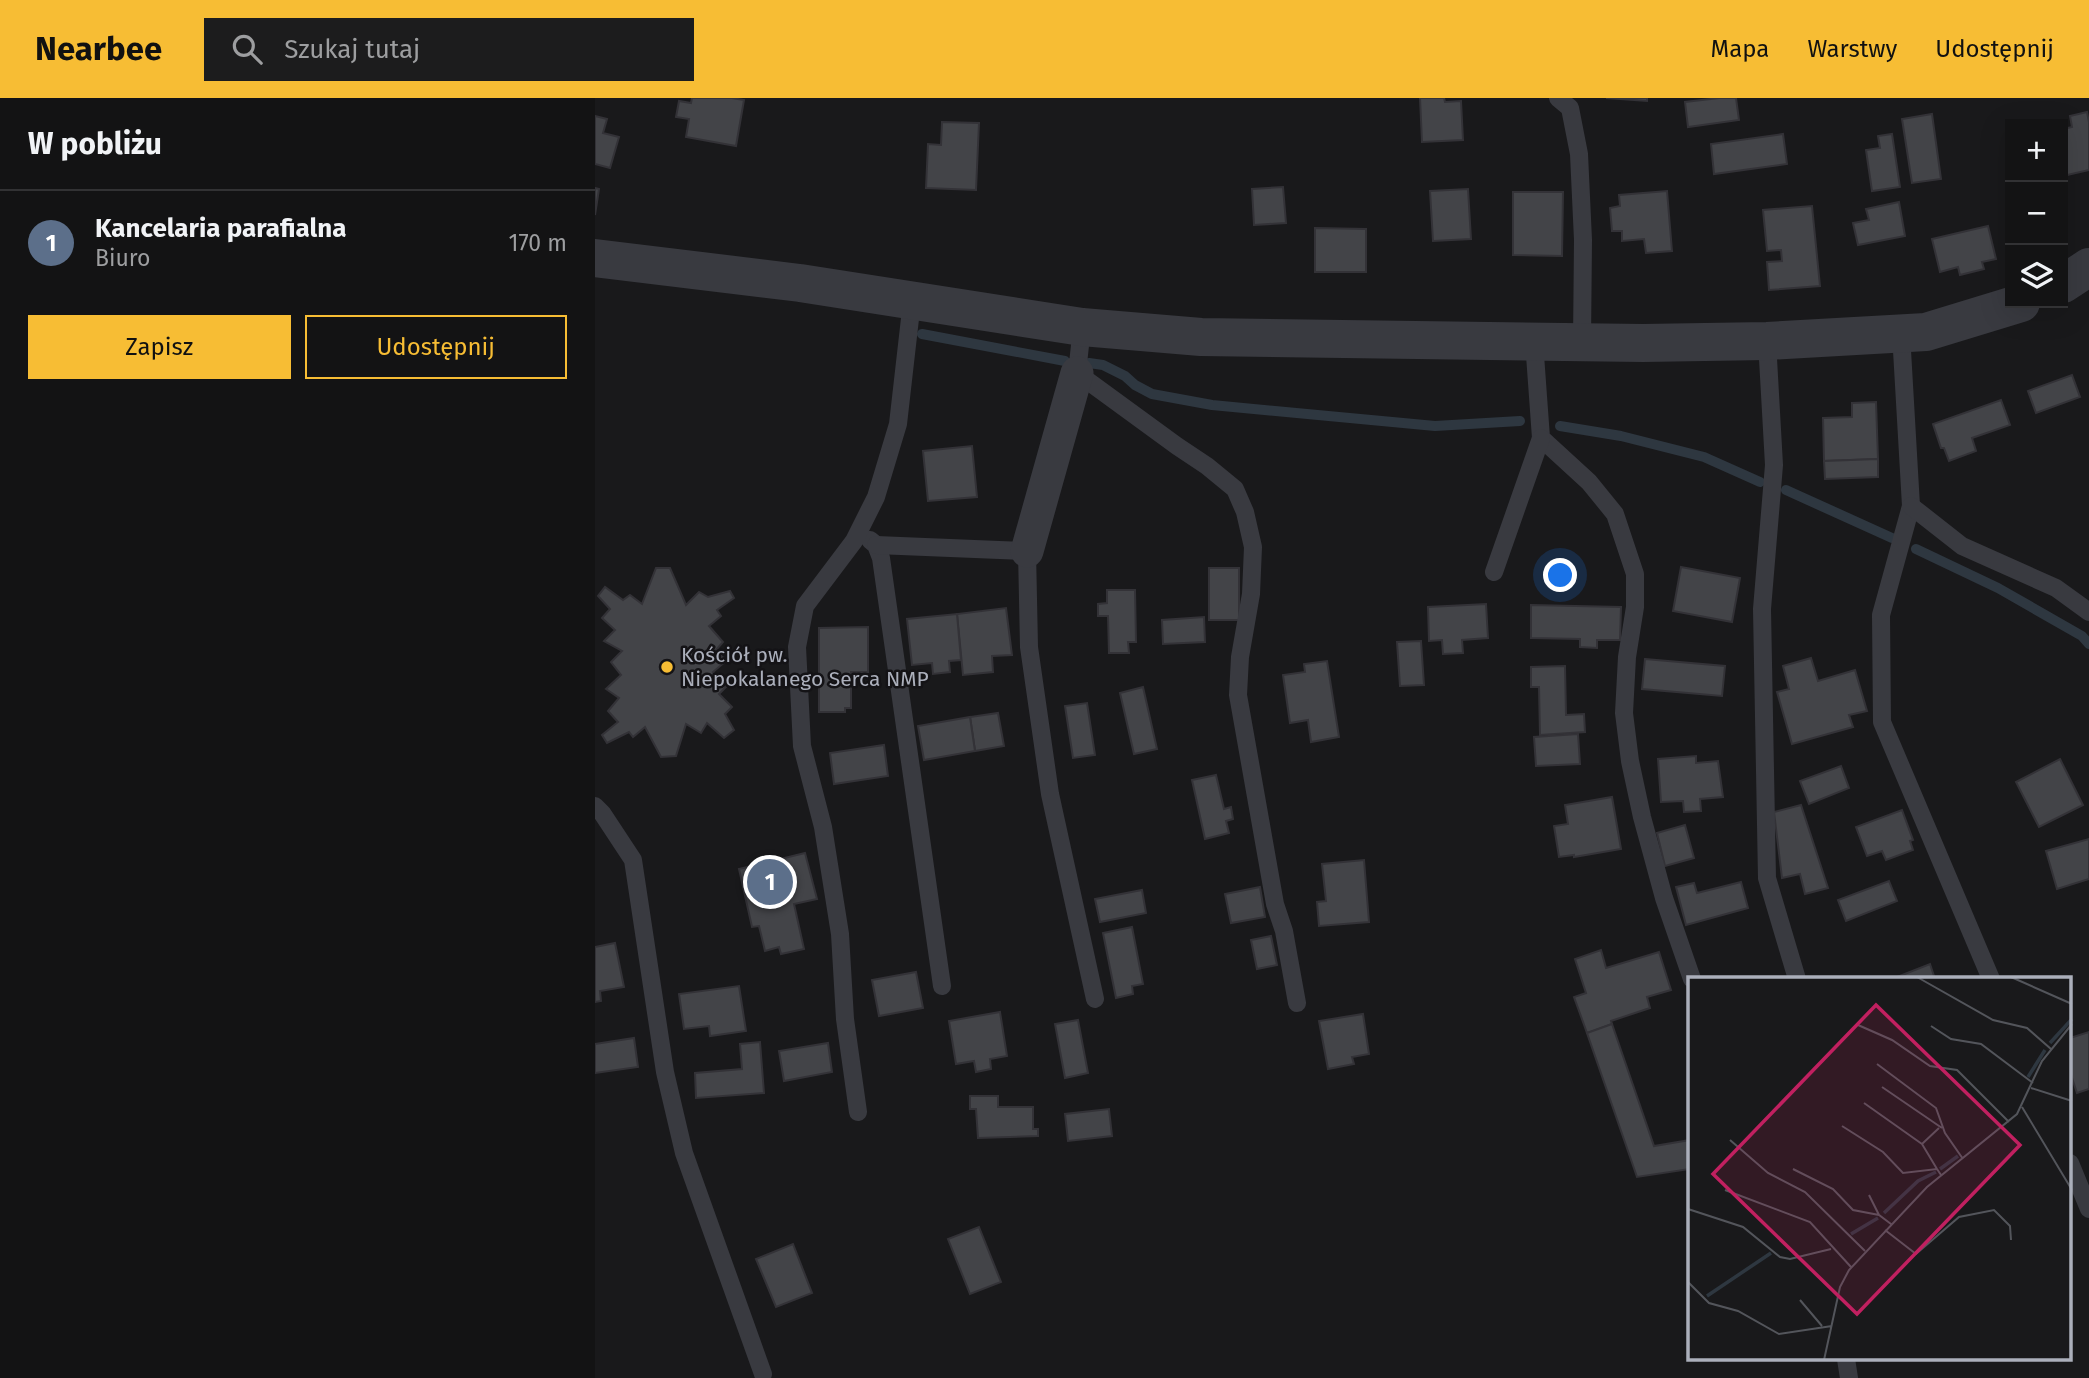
<!DOCTYPE html>
<html lang="pl">
<meta charset="utf-8">
<style>
:root{--surface:#131314;--page:#1c1c1d;--text:#f1f3f6;--muted:#9d9ea0;--line:#323234;--accent:#f7bd34}
body{margin:0;font-family:"Fira Sans",sans-serif;background:var(--page);color:var(--text)}
.controls{position:absolute;right:21px;top:21px;display:grid;overflow:hidden;border-radius:0px;box-shadow:0 7px 28px #0002}
.controls button{width:63px;height:63px;display:grid;place-items:center;padding:0;border:0;border-bottom:2px solid var(--line);background:var(--surface);color:var(--text);font:35px sans-serif}
.you{position:absolute;left:966px;top:478px;width:24px;height:24px;margin:-18px;border:5px solid #fff;border-radius:50%;background:#1a73e8;box-shadow:0 0 0 10px #1a73e833}
.badge{display:grid;place-items:center;width:46px;height:46px;border-radius:50%;background:var(--accent);color:#fff;font-size:23px;font-weight:700}
.pin{position:absolute;translate:-50% -50%;border:4px solid #fff;box-shadow:0 2px 7px #0006}
.list{margin:0;padding:0;list-style:none}
h2{display:flex;justify-content:space-between;align-items:center;height:91px;margin:0;padding:0 28px;font-size:30px}
h2 small{font-size:23px;font-weight:400;color:var(--muted)}
.list li{display:grid;grid-template-columns:46px 1fr auto;gap:21px;align-items:center;box-sizing:border-box;height:105px;padding:0 28px;border-top:2px solid var(--line)}
.list b{display:block;font-size:26px;white-space:nowrap}
.list p{margin:0;font-size:23px;white-space:nowrap;color:var(--muted)}
.list em{font-size:23px;font-style:normal;color:var(--muted)}
.actions{display:flex;gap:14px;padding:21px 28px}
.actions a{flex:1;padding:16px 0;border:2px solid var(--accent);border-radius:0px;text-align:center;font-size:24px;color:var(--accent)}
.actions .main{background:var(--accent);color:#111}
.icon{flex:none;width:38px;height:38px;fill:none;stroke:currentColor;stroke-width:2;stroke-linecap:round;stroke-linejoin:round}
.map{position:relative;flex:none;width:1494px;height:1280px;overflow:hidden}
header{display:flex;align-items:center;gap:42px;box-sizing:border-box;height:98px;padding:0 35px;background:var(--accent);color:#111}
header strong{font-size:33px}
nav{display:flex;gap:38px;margin-inline-start:auto;font-size:24px}
.search{width:490px;height:63px;background:var(--page);display:flex;align-items:center;gap:18px;box-sizing:border-box;padding:0 24px;border-radius:0px;color:var(--muted);font-size:26px}
main{display:flex}
aside{flex:1;background:var(--surface)}
.map>svg:first-child{display:block}
.lines{fill:none;stroke-linecap:round;stroke-linejoin:round}
.stream{stroke:#2e3740;stroke-width:10}
.building{fill:#434448;stroke:#333237;stroke-width:2}
.service{stroke:#393a40;stroke-width:18}
.minor{stroke:#393a40;stroke-width:33}
.tertiary{stroke:#393a40;stroke-width:38}
.poi-dot{fill:#f7bd34;stroke:#141316;stroke-width:2.5}
.labels{text-anchor:middle;stroke-width:5;stroke-linejoin:round;paint-order:stroke}
.poi-label{font-size:21px;fill:#abafbb;stroke:#141316;text-anchor:start}
.inset-river{fill:none;stroke:#2e3740;stroke-width:3.5}
.inset-road{fill:none;stroke:#53555b;stroke-width:2}
.view{fill:#c12060;fill-opacity:0.15;stroke:#c12060;stroke-width:3.5}
.inset-edge{fill:none;stroke:#abafbb;stroke-width:3.5}
</style>
<header>
<strong>Nearbee</strong>
<div class="search"><svg class="icon" aria-label="search" viewBox="0 0 24 24"><circle cx="10" cy="10" r="6"/><path d="M15 15l6 6"/></svg>Szukaj tutaj</div>
<nav><a>Mapa</a><a>Warstwy</a><a>Udostępnij</a></nav>
</header>
<main>
<aside>
<h2>W pobliżu<small></small></h2>
<ul class="list">
<li><span class="badge" style="background:#5c6f8a">1</span><div><b>Kancelaria parafialna</b><p>Biuro</p></div><em>170 m</em></li>
</ul>
<div class="actions"><a class="main">Zapisz</a><a>Udostępnij</a></div>
</aside>
<div class="map">
<svg width="1494" height="1280" viewBox="0 0 1494 1280">
<rect width="100%" height="100%" fill="#19191b"/>
<g class="lines">
<g class="stream">
<polyline points="327,236 470,263"/>
<polyline points="494,265 508,267 530,278 540,287 557,296 617,307 840,328 925,323"/>
<polyline points="965,328 1026,338 1109,359 1165,384"/>
<polyline points="1191,392 1297,440"/>
<polyline points="1321,451 1403,490 1487,538 1494,546"/>
</g>
</g>
<g class="building">
<polygon points="97,0 137,0 149,2 141,48 91,39 94,21 81,19 84,3 96,5"/>
<polygon points="825,0 849,0 850,4 866,3 868,42 827,44"/>
<polygon points="1011,0 1052,0 1052,3"/>
<polygon points="1124,0 1141,0 1144,22 1093,29 1090,4"/>
<polygon points="1492,14 1494,24 1494,72 1468,78 1468,31 1477,29 1475,18"/>
<polygon points="1337,16 1346,81 1317,85 1307,21"/>
<polygon points="0,18 12,21 8,35 24,39 15,70 0,66"/>
<polygon points="347,24 384,25 381,92 331,90 333,46 346,47"/>
<polygon points="1188,36 1192,66 1119,76 1116,46"/>
<polygon points="1297,36 1305,89 1277,93 1271,52 1285,50 1283,38"/>
<polygon points="688,89 691,125 659,127 657,91"/>
<polygon points="0,90 4,91 0,117"/>
<polygon points="873,91 876,141 838,143 835,93"/>
<polygon points="1072,93 1077,153 1051,155 1049,141 1027,143 1027,133 1017,133 1015,110 1025,108 1024,97"/>
<polygon points="918,94 968,94 967,158 918,157"/>
<polygon points="1304,104 1310,138 1263,147 1258,125 1274,122 1271,111"/>
<polygon points="1217,108 1225,188 1174,192 1172,164 1187,163 1186,152 1172,153 1168,112"/>
<polygon points="1393,128 1401,161 1387,164 1389,171 1365,177 1363,169 1345,174 1337,141"/>
<polygon points="720,130 771,131 771,174 720,174"/>
<polygon points="1477,277 1485,299 1441,315 1433,293"/>
<polygon points="1406,302 1415,327 1377,340 1381,353 1354,363 1349,350 1346,350 1338,326"/>
<polygon points="1281,304 1283,361 1229,363 1228,320 1257,319 1257,305"/>
<polygon points="377,348 382,399 333,403 328,353"/>
<polygon points="1283,361 1283,379 1230,381 1229,363"/>
<polygon points="1086,469 1145,480 1137,524 1078,513"/>
<polygon points="61,470 75,470 91,507 104,494 113,499 135,493 139,500 122,512 126,518 114,528 128,544 121,552 131,563 118,574 131,589 124,596 137,609 130,616 139,632 129,640 112,625 106,635 91,626 81,658 66,659 50,629 38,639 34,634 12,645 7,637 23,624 13,613 24,600 11,591 26,577 16,564 27,553 9,543 20,532 7,520 15,511 3,498 10,489 28,502 35,497 47,506"/>
<rect x="614" y="470" width="30" height="52"/>
<polygon points="512,492 540,492 541,544 533,544 534,555 514,555 513,518 503,518 503,506 512,505"/>
<polygon points="891,506 893,540 867,542 868,555 848,556 847,542 834,543 833,509"/>
<polygon points="936,507 1026,509 1025,542 1002,542 1002,550 985,549 985,541 936,540"/>
<polygon points="411,510 417,557 397,558 398,574 368,577 362,516"/>
<polygon points="362,516 366,562 354,563 355,574 338,576 337,565 317,567 312,521"/>
<polygon points="609,519 610,544 568,546 567,522"/>
<polygon points="273,529 273,574 256,574 256,610 250,610 250,614 224,614 224,530"/>
<polygon points="826,543 829,587 805,588 802,544"/>
<polygon points="1216,560 1223,583 1260,572 1272,613 1254,617 1258,629 1197,646 1182,594 1194,591 1188,568"/>
<polygon points="1050,561 1130,568 1127,598 1047,591"/>
<polygon points="732,563 744,639 716,644 713,622 695,625 688,577 710,574 709,566"/>
<polygon points="970,568 971,617 989,616 990,634 945,637 944,589 936,589 936,569"/>
<polygon points="548,589 562,651 539,656 525,595"/>
<polygon points="492,605 500,657 478,660 470,608"/>
<polygon points="403,615 409,648 380,653 375,619"/>
<polygon points="375,619 380,653 329,662 323,628"/>
<polygon points="983,636 985,666 941,668 939,639"/>
<polygon points="289,647 293,678 239,686 235,655"/>
<polygon points="1101,658 1101,665 1123,663 1128,699 1105,701 1106,713 1089,714 1088,703 1066,704 1063,661"/>
<polygon points="1465,661 1488,707 1444,729 1421,684"/>
<polygon points="1246,668 1254,690 1214,706 1205,683"/>
<polygon points="621,677 629,711 636,709 638,721 631,723 634,735 610,741 597,682"/>
<polygon points="1017,699 1026,751 979,759 979,757 964,759 959,728 973,726 970,707"/>
<polygon points="1206,707 1233,790 1210,796 1205,776 1187,780 1179,714"/>
<polygon points="1307,712 1318,742 1315,743 1318,752 1291,762 1287,753 1272,758 1261,729"/>
<polygon points="1090,727 1099,760 1070,768 1062,735"/>
<polygon points="1494,741 1494,781 1462,791 1451,753"/>
<polygon points="210,755 222,801 199,806 209,851 186,856 184,849 170,853 164,828 157,829 144,771"/>
<polygon points="769,762 774,824 724,828 722,804 731,803 727,766"/>
<polygon points="1294,783 1302,803 1251,823 1243,802"/>
<polygon points="1146,784 1153,810 1091,827 1081,789 1099,785 1102,795"/>
<polygon points="665,789 670,819 636,825 630,796"/>
<polygon points="547,792 551,815 505,824 500,801"/>
<polygon points="537,829 548,886 537,888 538,896 521,900 508,835"/>
<polygon points="676,838 682,867 662,871 656,842"/>
<polygon points="20,845 29,889 5,893 6,903 0,904 0,849"/>
<polygon points="1006,852 1011,870 1064,854 1076,892 1052,899 1055,910 1016,923 1017,926 992,935 979,899 991,895 980,861"/>
<polygon points="1335,866 1340,881 1297,881"/>
<polygon points="321,874 328,910 284,918 277,882"/>
<polygon points="144,888 151,933 115,938 114,928 89,931 84,896"/>
<polygon points="405,914 412,958 395,961 396,971 381,974 379,963 361,966 354,923"/>
<polygon points="768,916 774,956 757,959 759,966 733,971 724,923"/>
<polygon points="483,922 493,975 470,980 460,926"/>
<polygon points="1017,926 1059,1048 1095,1042 1095,1071 1042,1079 992,935"/>
<polygon points="1494,934 1494,991 1482,995 1475,974 1475,940"/>
<polygon points="39,940 43,969 0,975 0,946"/>
<polygon points="165,944 169,995 101,1000 100,975 147,971 145,946"/>
<polygon points="233,945 237,974 189,983 184,953"/>
<polygon points="375,998 403,998 403,1009 438,1009 438,1031 443,1031 443,1038 383,1040 381,1011 375,1011"/>
<polygon points="514,1011 517,1038 473,1043 470,1016"/>
<polygon points="384,1129 406,1184 375,1196 353,1141"/>
<polygon points="198,1146 217,1195 181,1209 161,1161"/>
</g>
<g class="lines">
<g class="service">
<polyline points="963,0 975,10 984,56 988,142 987,244"/>
<polyline points="487,229 482,275 582,348 612,368 640,391 650,414 658,449 656,496 645,559 643,597 680,806 689,833 702,905"/>
<polyline points="1306,235 1316,408 1286,517 1287,624 1396,881"/>
<polyline points="939,243 946,340 994,384 1020,416 1040,476 1040,509 1032,559 1029,615 1035,663 1047,719 1069,800 1097,881"/>
<polyline points="1172,243 1179,367 1167,511 1172,780 1202,881"/>
<polyline points="1316,408 1367,448 1461,490 1494,514"/>
<polyline points="275,442 281,447 286,460 347,888"/>
<polyline points="281,447 432,453 434,549 455,696 500,901"/>
<polyline points="899,474 946,340"/>
<polyline points="0,708 7,715 38,762 70,974 89,1055 168,1276"/>
<polyline points="263,1014 250,921 245,836 228,729 207,648 202,549 210,508 259,443 281,399 303,326 317,203"/>
<polyline points="1475,1065 1494,1111"/>
<polyline points="1251,1261 1254,1280"/>
</g>
<polyline class="minor" points="432,453 482,275"/>
<g class="tertiary">
<polyline points="0,160 205,185 487,229 606,239 1048,245 1172,243 1331,234 1426,205"/>
<polyline points="1468,186 1494,169"/>
</g>
</g>
<circle class="poi-dot" cx="72" cy="569" r="7"/>
<g class="labels">
<g class="poi-label">
<text x="86" y="564">Kościół pw.<tspan x="86" dy="24">Niepokalanego Serca NMP</tspan></text>
</g>
</g>
<g transform="translate(1093 879)">
<rect width="383" height="383" fill="#19191b"/>
<path class="inset-river" d="M362 66 384 42M340 100 357 73M252 192 270 179M196 236 230 204 248 195M163 257 190 241M19 319 83 276"/>
<path class="inset-road" d="M229 0 305 43 339 51 363 72M323 0 384 27M170 48 204 63 242 89 269 93 321 145M243 49 263 62 293 67 345 106M189 87 248 131 257 156 275 182M194 110 254 151M343 111 384 124M176 126 234 167 251 151M334 130 384 213M154 149 195 175 215 196 249 192 253 198M42 163 80 196 117 215 177 274M234 167 249 192M105 192 145 212 165 233 191 238 203 247M37 213 122 245 163 290M181 218 191 238M0 232 55 250 92 280 102 282 143 272M197 253 228 277 271 240 306 233 322 249 323 263M0 305 21 326 50 334 91 357 144 349M112 323 134 349M136 383 152 310 161 293 239 210 329 137 354 84 384 47"/>
<path class="view" d="M188 28 332 168 169 337 25 197Z"/>
<rect width="383" height="383" class="inset-edge"/>
</g>
</svg>
<div class="controls">
<button>+</button>
<button>−</button>
<button><svg class="icon" aria-label="layers" viewBox="0 0 24 24"><path d="M12 4l9 5-9 5-9-5zM3 14l9 5 9-5"/></svg></button>
</div>
<div class="you"></div>
<div class="pin badge" style="left:175px;top:784px;background:#5c6f8a">1</div>
</div>
</main>
